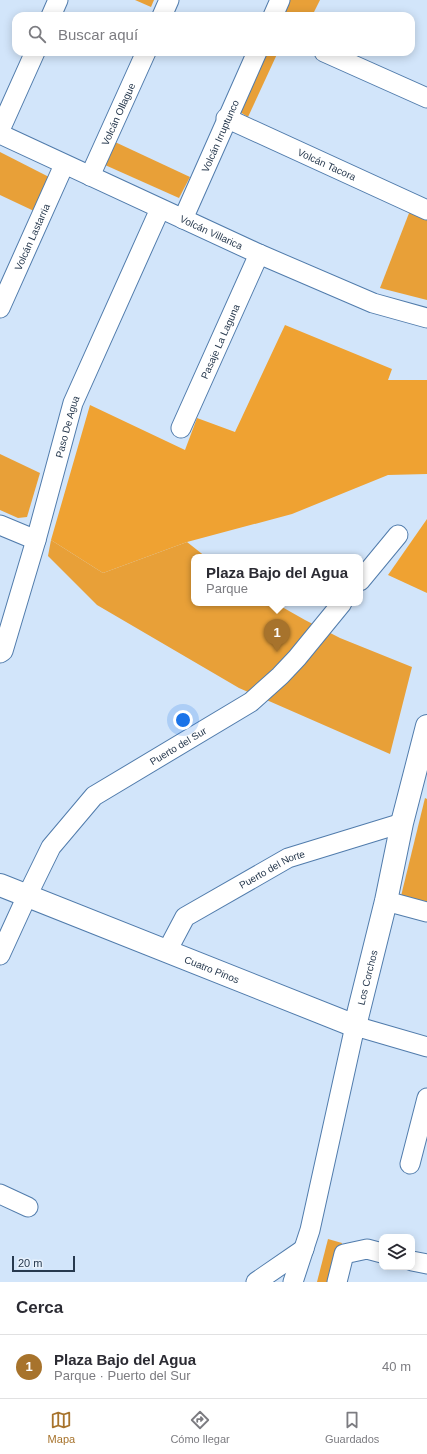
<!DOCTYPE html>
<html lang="es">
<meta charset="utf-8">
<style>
:root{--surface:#fff;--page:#f7f7f7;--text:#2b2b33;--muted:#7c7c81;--line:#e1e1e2;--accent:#a7732c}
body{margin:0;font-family:Arial,sans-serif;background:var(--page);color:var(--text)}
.controls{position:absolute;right:12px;bottom:12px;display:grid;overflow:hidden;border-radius:8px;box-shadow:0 2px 10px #0003}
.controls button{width:36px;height:36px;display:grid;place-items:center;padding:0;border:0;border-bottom:1px solid var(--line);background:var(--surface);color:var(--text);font:20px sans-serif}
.scale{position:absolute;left:12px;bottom:10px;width:63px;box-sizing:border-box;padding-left:4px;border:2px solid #27394e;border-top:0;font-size:11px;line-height:14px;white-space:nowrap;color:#27394e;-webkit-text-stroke:3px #e7f1fc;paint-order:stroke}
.you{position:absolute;left:183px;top:720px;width:14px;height:14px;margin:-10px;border:3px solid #fff;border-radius:50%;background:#1a73e8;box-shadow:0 0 0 6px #1a73e833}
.badge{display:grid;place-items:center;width:26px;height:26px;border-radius:50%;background:var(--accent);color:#fff;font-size:13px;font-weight:700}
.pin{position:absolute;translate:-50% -33px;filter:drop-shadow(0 1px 2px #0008)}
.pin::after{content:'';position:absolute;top:21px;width:14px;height:12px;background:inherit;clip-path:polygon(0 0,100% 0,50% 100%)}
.popup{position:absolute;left:191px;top:554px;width:172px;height:52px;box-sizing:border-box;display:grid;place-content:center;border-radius:8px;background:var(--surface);filter:drop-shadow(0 1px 3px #0005);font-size:13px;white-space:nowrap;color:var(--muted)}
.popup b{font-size:15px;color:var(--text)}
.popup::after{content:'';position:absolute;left:50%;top:100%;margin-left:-8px;border:8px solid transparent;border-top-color:var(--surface)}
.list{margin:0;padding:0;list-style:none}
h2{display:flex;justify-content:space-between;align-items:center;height:52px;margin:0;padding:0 16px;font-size:17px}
h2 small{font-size:13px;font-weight:400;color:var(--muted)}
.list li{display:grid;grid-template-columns:26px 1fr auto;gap:12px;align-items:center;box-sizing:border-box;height:64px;padding:0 16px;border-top:1px solid var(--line)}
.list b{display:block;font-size:15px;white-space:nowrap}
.list p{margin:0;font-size:13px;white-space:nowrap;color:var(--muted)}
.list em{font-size:13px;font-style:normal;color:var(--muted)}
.icon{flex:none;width:22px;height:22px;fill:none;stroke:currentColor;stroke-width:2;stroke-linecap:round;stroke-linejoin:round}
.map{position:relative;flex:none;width:427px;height:1282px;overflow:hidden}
.search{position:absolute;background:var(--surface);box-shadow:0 2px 10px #0003;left:12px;right:12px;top:12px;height:44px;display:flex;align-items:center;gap:10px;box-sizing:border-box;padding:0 14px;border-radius:12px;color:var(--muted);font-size:15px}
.sheet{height:116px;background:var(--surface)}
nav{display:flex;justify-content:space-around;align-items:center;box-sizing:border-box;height:56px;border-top:1px solid var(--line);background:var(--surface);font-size:11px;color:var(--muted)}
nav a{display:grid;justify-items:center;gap:2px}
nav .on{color:var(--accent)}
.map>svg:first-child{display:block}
.green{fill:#e8a038}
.forest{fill:#efa232}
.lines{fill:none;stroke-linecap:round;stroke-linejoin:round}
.minor-casing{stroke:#517cac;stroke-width:21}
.tertiary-casing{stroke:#517cac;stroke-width:24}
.minor{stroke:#fff;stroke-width:19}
.tertiary{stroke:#fff;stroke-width:22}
.labels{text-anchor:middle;stroke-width:3.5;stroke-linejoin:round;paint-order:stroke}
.street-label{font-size:10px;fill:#27394e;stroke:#e7f1fc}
</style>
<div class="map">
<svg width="427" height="1282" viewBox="0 0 427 1282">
<rect width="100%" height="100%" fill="#d2e5fa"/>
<g class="green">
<polygon points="135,0 154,0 151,7"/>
<polygon points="287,0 320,0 312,16 280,16"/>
<polygon points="268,52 278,52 248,117 240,112"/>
<polygon points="115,142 190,177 179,198 105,165"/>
<polygon points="0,152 49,177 34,211 0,195"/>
<polygon points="411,208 427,216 427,300 380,288"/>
<polygon points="0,454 40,473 27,517 18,518 0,510"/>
<polygon points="51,540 103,573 187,542 206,557 194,557 194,603 275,603 305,620 340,638 412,667 390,754 239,688 97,605 48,556"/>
<polygon points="425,798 427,799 427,902 401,896"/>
<polygon points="328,1239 342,1243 332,1282 317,1282"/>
</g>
<g class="forest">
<polygon points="285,325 392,369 388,380 427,380 427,474 388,475 292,514 187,542 103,573 51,540 90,405 185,450 197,418 235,432"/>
<polygon points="427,519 427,593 388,575"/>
</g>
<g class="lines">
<defs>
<g id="minor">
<polyline points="51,16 58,0"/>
<polyline points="162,16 169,0"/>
<polyline points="273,16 280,0"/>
<polyline points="324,52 427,98"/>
<path id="s1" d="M226 118 427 210"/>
<polyline points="0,130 35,52"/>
<path id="s2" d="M0 134 259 254 373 303 427 318"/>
<path id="s3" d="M90 176 146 52"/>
<path id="s4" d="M183 219 257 52"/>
<path id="s5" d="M0 308 64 165"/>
<path id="s6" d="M181 428 259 254"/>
<polyline points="0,525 36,540"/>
<polyline points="360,581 398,535"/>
<path id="s7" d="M0 653 3 651 36 540 73 403 160 209"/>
<polyline points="386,901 427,912"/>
<path id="s8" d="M167 951 185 917 288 858 402 823"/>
<path id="s9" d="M0 955 27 896 51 847 94 796 251 702 280 676 297 658 342 603"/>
<polyline points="410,1164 427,1098"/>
<polyline points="0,1194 28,1207"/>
<polyline points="412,1261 427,1264"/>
<polyline points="256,1282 304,1249"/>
<polyline points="293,1282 310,1230 355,1026 427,1047"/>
<polyline points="337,1282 344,1254 367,1249 382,1253"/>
</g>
<g id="tertiary">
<path id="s10" d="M0 885 355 1026 386 901 402 823 427 726"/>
</g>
</defs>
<use href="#minor" class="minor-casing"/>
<use href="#tertiary" class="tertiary-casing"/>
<use href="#minor" class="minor"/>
<use href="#tertiary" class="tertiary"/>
</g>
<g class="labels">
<g class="street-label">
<text dy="4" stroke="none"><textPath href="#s3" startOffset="68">Volcán Ollague</textPath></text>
<text dy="4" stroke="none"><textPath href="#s4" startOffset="91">Volcán Irruptunco</textPath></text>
<text dy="4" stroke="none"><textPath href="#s1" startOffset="111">Volcán Tacora</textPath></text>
<text dy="4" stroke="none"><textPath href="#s2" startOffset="233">Volcán Villarica</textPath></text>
<text dy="4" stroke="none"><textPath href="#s5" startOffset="78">Volcán Lastarria</textPath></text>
<text dy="4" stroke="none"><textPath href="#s6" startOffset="95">Pasaje La Laguna</textPath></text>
<text dy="4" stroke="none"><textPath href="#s7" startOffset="237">Paso De Agua</textPath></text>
<text dy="4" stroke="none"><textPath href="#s9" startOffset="284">Puerto del Sur</textPath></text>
<text dy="4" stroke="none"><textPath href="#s8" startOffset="138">Puerto del Norte</textPath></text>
<text dy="4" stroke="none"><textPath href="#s10" startOffset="228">Cuatro Pinos</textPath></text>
<text dy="4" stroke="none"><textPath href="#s10" startOffset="432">Los Corchos</textPath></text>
</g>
</g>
</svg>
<div class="controls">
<button><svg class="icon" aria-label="layers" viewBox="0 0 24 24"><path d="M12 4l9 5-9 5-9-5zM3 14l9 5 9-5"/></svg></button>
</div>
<div class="scale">20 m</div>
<div class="you"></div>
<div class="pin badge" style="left:277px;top:652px">1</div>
<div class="popup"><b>Plaza Bajo del Agua</b>Parque</div>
<div class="search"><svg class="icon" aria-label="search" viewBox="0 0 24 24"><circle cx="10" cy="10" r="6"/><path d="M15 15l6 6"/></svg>Buscar aquí</div>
</div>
<section class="sheet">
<h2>Cerca<small></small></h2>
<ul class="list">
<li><span class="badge">1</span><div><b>Plaza Bajo del Agua</b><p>Parque · Puerto del Sur</p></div><em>40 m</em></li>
</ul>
</section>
<nav>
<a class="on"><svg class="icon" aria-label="map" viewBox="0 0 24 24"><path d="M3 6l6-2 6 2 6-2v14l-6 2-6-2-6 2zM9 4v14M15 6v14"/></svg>Mapa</a>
<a><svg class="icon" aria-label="directions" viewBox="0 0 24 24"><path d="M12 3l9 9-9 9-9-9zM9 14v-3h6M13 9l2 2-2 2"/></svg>Cómo llegar</a>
<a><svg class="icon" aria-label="saved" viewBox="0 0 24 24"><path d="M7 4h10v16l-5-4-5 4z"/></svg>Guardados</a>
</nav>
